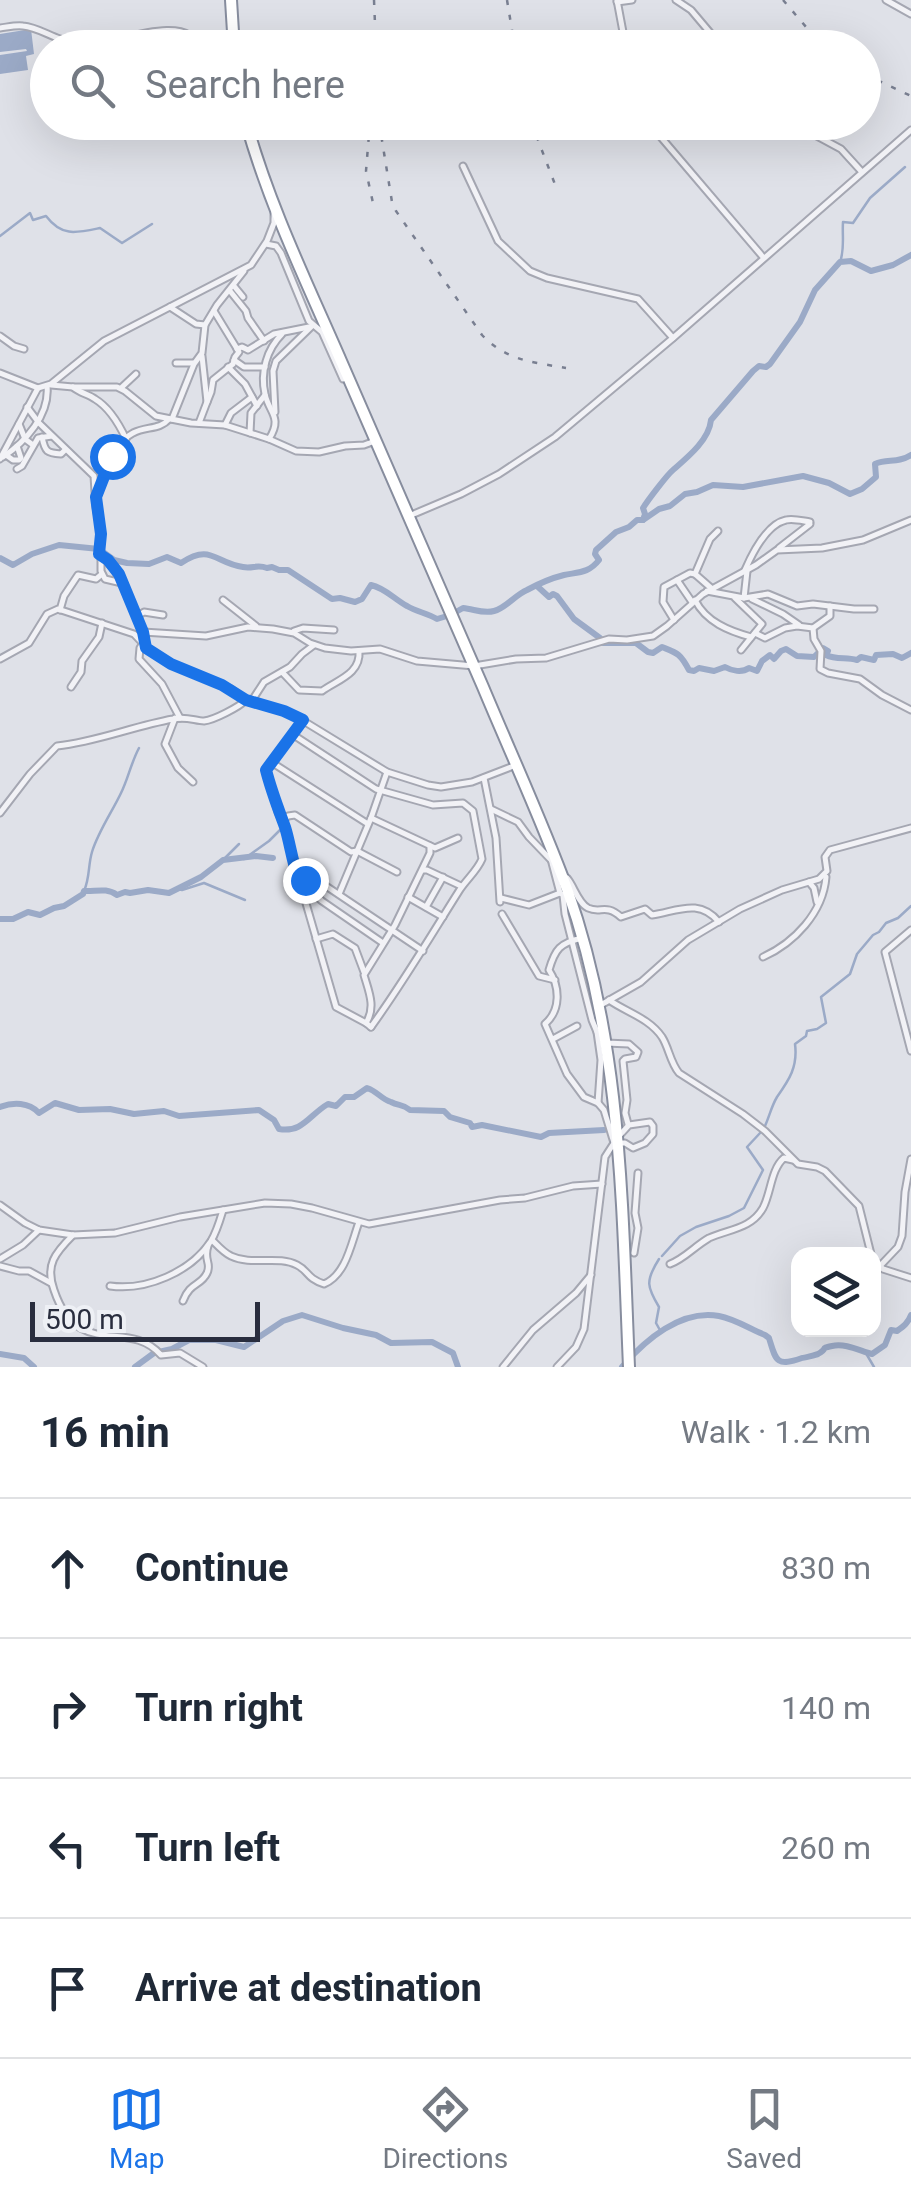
<!DOCTYPE html>
<meta charset="utf-8">
<style>
:root{--surface:#fff;--page:#f6f6f7;--text:#1f2937;--muted:#747a83;--line:#e0e1e3;--accent:#1a73e8}
body{margin:0;font-family:Roboto,sans-serif;background:var(--page);color:var(--text)}
.controls{position:absolute;right:30px;bottom:30px;display:grid;overflow:hidden;border-radius:20px;box-shadow:0 10px 40px #0002}
.controls button{width:90px;height:90px;display:grid;place-items:center;padding:0;border:0;border-bottom:2px solid var(--line);background:var(--surface);color:var(--text);font:50px sans-serif}
.scale{position:absolute;left:30px;bottom:25px;width:230px;box-sizing:border-box;padding-left:10px;border:5px solid #292d3e;border-top:0;font-size:28px;line-height:35px;white-space:nowrap;color:#292d3e;-webkit-text-stroke:8px #eef0f5;paint-order:stroke}
.stop{position:absolute;width:30px;height:30px;margin:-22px;border:8px solid #1a73e8;border-radius:50%;background:#fff}
.stop.end{background:#1a73e8;border-color:#fff;box-shadow:0 2px 10px #0008}
.list{margin:0;padding:0;list-style:none}
h2{display:flex;justify-content:space-between;align-items:center;height:130px;margin:0;padding:0 40px;font-size:42px}
h2 small{font-size:32px;font-weight:400;color:var(--muted)}
.list li{display:grid;grid-template-columns:65px 1fr auto;gap:30px;align-items:center;box-sizing:border-box;height:140px;padding:0 40px;border-top:2px solid var(--line)}
.list b{display:block;font-size:38px;white-space:nowrap}
.list em{font-size:32px;font-style:normal;color:var(--muted)}
.icon{flex:none;width:55px;height:55px;fill:none;stroke:currentColor;stroke-width:2;stroke-linecap:round;stroke-linejoin:round}
.map{position:relative;flex:none;width:911px;height:1367px;overflow:hidden}
.search{position:absolute;background:var(--surface);box-shadow:0 10px 40px #0002;left:30px;right:30px;top:30px;height:110px;display:flex;align-items:center;gap:25px;box-sizing:border-box;padding:0 35px;border-radius:55px;color:var(--muted);font-size:38px}
.sheet{height:690px;background:var(--surface)}
nav{display:flex;justify-content:space-around;align-items:center;box-sizing:border-box;height:140px;border-top:2px solid var(--line);background:var(--surface);font-size:28px;color:var(--muted)}
nav a{display:grid;justify-items:center;gap:5px}
nav .on{color:var(--accent)}
.map>svg:first-child{display:block}
.water{fill:#9baac7}
.lines{fill:none;stroke-linecap:round;stroke-linejoin:round}
.stream{stroke:#9baac7;stroke-width:2.5}
.river{stroke:#9baac7;stroke-width:6}
.minor-casing{stroke:#a5a7b2;stroke-width:9}
.highway-casing{stroke:#878d9e;stroke-width:14}
.minor{stroke:#f2f2f6;stroke-width:5}
.highway{stroke:#fff;stroke-width:10}
.rail{stroke:#797f91;stroke-width:2.5;stroke-dasharray:5 10;stroke-linecap:butt}
.route{stroke:#1a73e8;stroke-width:12}
</style>
<div class="map">
<svg width="911" height="1367" viewBox="0 0 911 1367">
<rect width="100%" height="100%" fill="#dfe1e8"/>
<polygon class="water" points="31,29 34,54 26,56 28,70 0,74 0,55 27,51 26,49 0,52 0,34"/>
<g class="lines">
<g class="stream">
<path d="M0 236 30 213 33 220 46 216C62 237 76 233 100 228L122 243 152 224"/>
<path d="M840 262C845 249 842 235 843 222L853 223 870 198 905 167"/>
<polyline points="244,859 269,841 283,827"/>
<polyline points="223,860 239,844"/>
<polyline points="177,889 182,890 204,883 245,900"/>
<path d="M84 891C90 878 88 865 92 852 98 832 112 812 121 793 128 779 131 763 139 748"/>
<path d="M764 1128C769 1118 771 1107 777 1097 789 1080 798 1067 795 1044L806 1036 807 1031 817 1029 826 1023 821 997 850 974 857 954 873 935 879 932 886 923 898 918 911 906"/>
<polyline points="662,1256 680,1236 696,1227 729,1216 744,1208 763,1170 747,1147 761,1132"/>
<path d="M659 1259C645 1281 647 1287 659 1307L656 1323 661 1332"/>
<polyline points="867,1355 874,1367"/>
</g>
<g class="river">
<path d="M643 520 645 514 643 508C648 500 667 475 673 470 688 457 709 440 711 420L753 371 759 366 766 367 770 364 800 322 815 290 840 262 851 261 871 271 893 265 911 255"/>
<path d="M0 558 13 565 32 554 59 545 99 549 114 560 127 563 149 564 167 557 181 563C211 543 215 563 243 567 253 569 257 564 267 568L272 567 279 570H288L332 599 340 598 355 602 362 599 371 585C385 588 394 599 407 606 417 612 427 613 437 619L447 616"/>
<polyline points="537,586 549,597 553,594 557,596 574,619 600,638"/>
<path d="M454 613 463 608C474 609 483 614 494 611 506 608 515 595 527 590 538 584 552 578 564 575 579 572 589 573 599 560L595 554 596 550 616 532 629 527 637 520H643L659 509 670 506 685 494 697 492 713 485 743 487 803 476 829 483 850 494 862 489 876 477 875 464C887 458 897 464 911 455"/>
<path d="M603 643H636L648 652 653 653 662 647C677 653 680 653 689 670L694 671 699 668 714 671 725 667C732 671 742 673 749 668L757 671 762 661 770 655 774 659 781 651 786 649 797 656 814 657 823 648 828 651 826 655C836 660 846 657 857 660L861 657 874 660 876 655 893 654 902 658 911 653"/>
<path d="M0 919H13L28 912 40 915 54 908 64 906 83 894 84 891C95 892 106 887 117 895L125 892 130 893 148 890 169 893 201 877 223 860 256 856 273 858"/>
<path d="M0 1107C13 1102 29 1102 39 1113L55 1103 79 1110 110 1109 134 1114 164 1111 179 1116 259 1110 274 1120 279 1129C303 1133 309 1115 328 1104L336 1106 345 1097H354L367 1088C377 1091 381 1099 391 1102 399 1106 403 1104 410 1110L444 1111 450 1117 470 1123 472 1127 482 1125 541 1137 549 1133 604 1130"/>
<polyline points="0,1354 24,1358 34,1367"/>
<polyline points="135,1367 154,1353 172,1349 189,1340 216,1340 244,1347 283,1321 302,1315 343,1328 376,1335 391,1343 432,1342 453,1353 458,1367"/>
<path d="M622 1367C645 1340 681 1309 719 1316 735 1319 750 1329 765 1335L769 1338C776 1361 776 1367 802 1358 803 1358 816 1355 818 1354 830 1347 818 1349 832 1346 846 1343 860 1351 872 1354L885 1345 891 1330 897 1331C904 1326 908 1323 911 1315"/>
</g>
<defs>
<g id="minor">
<polyline points="617,0 626,48"/>
<polyline points="676,0 691,10 723,48"/>
<polyline points="886,0 911,14"/>
<polyline points="617,2 632,0"/>
<path d="M0 28C8 27 16 25 23 26 36 27 48 35 60 39 75 45 91 45 106 42 127 38 192 15 197 48"/>
<polyline points="648,122 763,257"/>
<polyline points="791,122 841,149 861,171"/>
<polyline points="463,166 498,241 530,271 547,278 638,299 673,338"/>
<polyline points="266,244 276,246 281,253 309,321 322,332 343,379"/>
<polyline points="234,286 243,297"/>
<polyline points="230,291 246,311 248,318 264,341"/>
<polyline points="170,307 196,324 205,325"/>
<polyline points="0,336 14,346 24,349"/>
<polyline points="237,349 242,347 248,350 274,334 309,327"/>
<polyline points="234,360 244,367 265,367"/>
<polyline points="176,363 193,363"/>
<polyline points="228,367 245,384 257,406"/>
<polyline points="0,373 38,388 51,384 104,341 251,265 267,241 274,223 274,213"/>
<polyline points="51,385 73,387 117,387 125,391 156,416 191,423 225,425 269,439 296,451 319,452 345,446 364,445 375,441"/>
<path d="M73 387C80 393 88 394 95 399 110 408 119 424 126 439"/>
<polyline points="121,388 136,374"/>
<polyline points="207,402 211,392 213,380 233,364 235,357 239,352 214,311"/>
<path d="M27 407 39 423 94 476 96 507 101 534 99 554C123 572 130 604 142 631"/>
<polyline points="275,412 273,371 276,361 312,326"/>
<polyline points="172,419 194,364 202,353 205,325 217,305 244,271"/>
<polyline points="199,423 207,402 202,356"/>
<polyline points="19,424 25,439 33,445"/>
<polyline points="225,425 231,413 252,397"/>
<polyline points="250,433 251,413 265,395"/>
<path d="M42 437C45 452 47 453 61 454L65 450"/>
<path d="M269 439C283 417 269 413 265 394 260 372 267 349 282 334"/>
<polyline points="6,455 13,460 19,460 21,458 17,446"/>
<path d="M3 457C25 442 50 415 47 386"/>
<polyline points="0,459 38,388"/>
<polyline points="17,469 22,466 38,438 52,436"/>
<path d="M97 494C104 477 114 442 133 433 146 426 160 430 169 419"/>
<polyline points="409,516 461,494 499,474 555,437 673,338 911,130"/>
<polyline points="779,548 810,524"/>
<polyline points="101,556 101,571 105,579 122,583"/>
<path d="M745 570C752 554 767 524 786 520 793 518 803 521 810 522"/>
<polyline points="677,580 690,573 695,574"/>
<polyline points="711,588 695,574 710,539 718,531"/>
<polyline points="707,591 744,598 768,594 797,606 813,604 854,609 874,609"/>
<polyline points="735,598 762,624 741,650"/>
<polyline points="744,598 747,571"/>
<polyline points="752,599 783,614 799,625"/>
<polyline points="223,600 256,626"/>
<path d="M695 600C706 622 729 631 751 637"/>
<polyline points="60,610 64,596 78,575 96,579 102,574"/>
<polyline points="136,617 144,612 163,615"/>
<polyline points="674,620 663,602 664,587 677,580 692,602"/>
<polyline points="813,628 814,639 821,651 820,669 828,673 860,679 882,695 911,710"/>
<polyline points="294,631 303,628 334,630"/>
<polyline points="143,632 206,636 248,627 273,629 294,633 310,643 325,648 351,651 380,649 417,661 474,666 516,659 546,658 609,639 627,640 653,636 667,626 703,594 756,565 777,550 822,548 863,540 911,520"/>
<polyline points="755,633 765,638 785,628 797,626 813,628 830,616 830,606"/>
<polyline points="144,642 140,648 139,659 162,684 180,718"/>
<polyline points="0,659 29,643 47,614 58,609 134,634 151,652 171,664 231,689 246,700 268,706 297,717 387,772 428,785 441,787 472,782 516,765"/>
<path d="M282 672 299 690 322 691C337 680 361 674 359 651"/>
<polyline points="71,687 81,672 82,661 99,637 102,623"/>
<polyline points="251,702 264,682 290,667 302,654 314,645"/>
<polyline points="175,718 165,744 178,768 193,782"/>
<polyline points="302,721 266,770 278,812 286,829 298,877 302,880 311,878 317,880 423,951"/>
<path d="M292 734 376 789 433 805 463 803 473 811 482 859C477 871 466 880 459 891 430 937 403 983 371 1027"/>
<polyline points="271,762 368,824"/>
<polyline points="484,778 496,838 500,902"/>
<polyline points="491,809 518,822 529,837 552,861"/>
<path d="M0 813 30 774 57 746C96 742 134 726 173 719 187 716 195 721 204 721 214 720 239 707 246 700"/>
<polyline points="371,818 435,848 458,838"/>
<polyline points="283,821 288,816 295,815 351,852 357,851 397,872"/>
<polyline points="551,859 560,893 563,895 565,914 592,1020 597,1032 602,1035"/>
<polyline points="423,870 427,870 461,886"/>
<path d="M567 878C574 886 578 903 588 908 601 914 605 903 621 917L645 909 652 915C678 911 699 898 719 922"/>
<polyline points="301,880 303,893 336,1007 366,1023"/>
<polyline points="809,882 814,888 817,902"/>
<polyline points="301,883 322,901 383,943"/>
<polyline points="339,894 371,818 387,772"/>
<polyline points="408,897 443,917"/>
<polyline points="501,898 529,905 560,893"/>
<polyline points="426,907 443,877"/>
<polyline points="502,914 539,976 555,980"/>
<polyline points="911,930 885,952 911,1051"/>
<path d="M582 938C560 943 555 949 549 970 560 987 561 1010 545 1024L567 1074 584 1097 598 1103 604 1110 614 1143"/>
<polyline points="316,939 333,934 355,948 364,972"/>
<path d="M763 957C794 943 823 913 826 877"/>
<path d="M609 1000C626 1012 649 1018 662 1037 669 1048 670 1062 679 1073L743 1114 765 1131 798 1164 817 1167 825 1171 859 1206 871 1254"/>
<polyline points="599,1006 641,982 688,940 740,909 782,890 819,879 827,871 825,857 830,850 911,828"/>
<path d="M371 1027 366 1023C376 1007 369 992 364 975L395 925 430 853V846"/>
<polyline points="597,1032 601,1060 598,1103"/>
<polyline points="553,1039 577,1026"/>
<polyline points="606,1043 629,1044 638,1052 636,1057 625,1059 623,1061 627,1100 625,1113 628,1124"/>
<polyline points="0,1205 25,1223 39,1230 73,1235 115,1233 180,1217 265,1203 291,1204 312,1208 369,1224 500,1200 525,1198 573,1186 602,1184"/>
<path d="M73 1235C55 1253 45 1265 54 1290 78 1362 128 1317 161 1355L180 1353 203 1367"/>
<path d="M212 1240C217 1245 224 1253 231 1256 252 1266 278 1255 297 1265 309 1271 306 1278 324 1284 346 1275 351 1244 359 1222"/>
<polyline points="634,1253 638,1228 635,1213 638,1173"/>
<polyline points="0,1259 23,1245 39,1230"/>
<polyline points="874,1260 883,1269 911,1278"/>
<path d="M670 1264C684 1259 695 1246 709 1238 729 1229 751 1229 763 1208 771 1193 771 1169 784 1158L793 1160"/>
<polyline points="0,1266 19,1271 29,1271 51,1283"/>
<polyline points="879,1267 898,1247 902,1236 905,1192 911,1159"/>
<path d="M110 1286C146 1291 191 1272 211 1241 217 1231 220 1220 223 1210"/>
<path d="M183 1301C190 1282 201 1286 207 1273 212 1263 203 1260 208 1246"/>
<polyline points="503,1367 533,1330 576,1293 591,1275"/>
<polyline points="557,1367 576,1347 584,1329 605,1157 614,1143 625,1143 633,1148 645,1143 653,1134 653,1126 650,1122 629,1125 618,1137"/>
</g>
<g id="highway">
<polyline points="231,0 234,48"/>
<path d="M246 122C269 205 307 283 341 361 388 470 436 578 483 687 511 754 542 821 567 889 622 1043 622 1206 629 1367"/>
</g>
</defs>
<use href="#minor" class="minor-casing"/>
<use href="#highway" class="highway-casing"/>
<use href="#minor" class="minor"/>
<use href="#highway" class="highway"/>
<g class="rail">
<polyline points="374,0 376,48"/>
<polyline points="507,0 515,48"/>
<polyline points="783,0 824,48"/>
<polyline points="864,74 911,96"/>
<polyline points="370,122 366,171 373,203"/>
<path d="M379 122 392 202 396 211 482 335C507 361 532 362 566 368"/>
<polyline points="531,122 556,187"/>
</g>
</g>
<g class="lines">
<path class="route" d="M112 456 96 497 101 534 99 554 108 560 119 574 143 632 146 648 171 664 222 685 246 700 284 711 303 720 266 770C271 790 278 808 285 827 290 843 292 861 298 877L305 880"/>
</g>
</svg>
<div class="controls">
<button><svg class="icon" aria-label="layers" viewBox="0 0 24 24"><path d="M12 4l9 5-9 5-9-5zM3 14l9 5 9-5"/></svg></button>
</div>
<div class="scale">500 m</div>
<div class="stop" style="left:112px;top:456px"></div>
<div class="stop end" style="left:305px;top:880px"></div>
<div class="search"><svg class="icon" aria-label="search" viewBox="0 0 24 24"><circle cx="10" cy="10" r="6"/><path d="M15 15l6 6"/></svg>Search here</div>
</div>
<section class="sheet">
<h2>16 min<small>Walk · 1.2 km</small></h2>
<ul class="list">
<li><svg class="icon" aria-label="ahead" viewBox="0 0 24 24"><path d="M12 20V5M6 11l6-6 6 6"/></svg><div><b>Continue</b></div><em>830 m</em></li>
<li><svg class="icon" aria-label="right" viewBox="0 0 24 24"><path d="M7 20v-9h11M14 6l5 5-5 5"/></svg><div><b>Turn right</b></div><em>140 m</em></li>
<li><svg class="icon" aria-label="left" viewBox="0 0 24 24"><path d="M17 20v-9H6M10 6l-5 5 5 5"/></svg><div><b>Turn left</b></div><em>260 m</em></li>
<li><svg class="icon" aria-label="arrive" viewBox="0 0 24 24"><path d="M6 21V4h12l-3 4 3 4H6"/></svg><div><b>Arrive at destination</b></div></li>
</ul>
</section>
<nav>
<a class="on"><svg class="icon" aria-label="map" viewBox="0 0 24 24"><path d="M3 6l6-2 6 2 6-2v14l-6 2-6-2-6 2zM9 4v14M15 6v14"/></svg>Map</a>
<a><svg class="icon" aria-label="directions" viewBox="0 0 24 24"><path d="M12 3l9 9-9 9-9-9zM9 14v-3h6M13 9l2 2-2 2"/></svg>Directions</a>
<a><svg class="icon" aria-label="saved" viewBox="0 0 24 24"><path d="M7 4h10v16l-5-4-5 4z"/></svg>Saved</a>
</nav>
